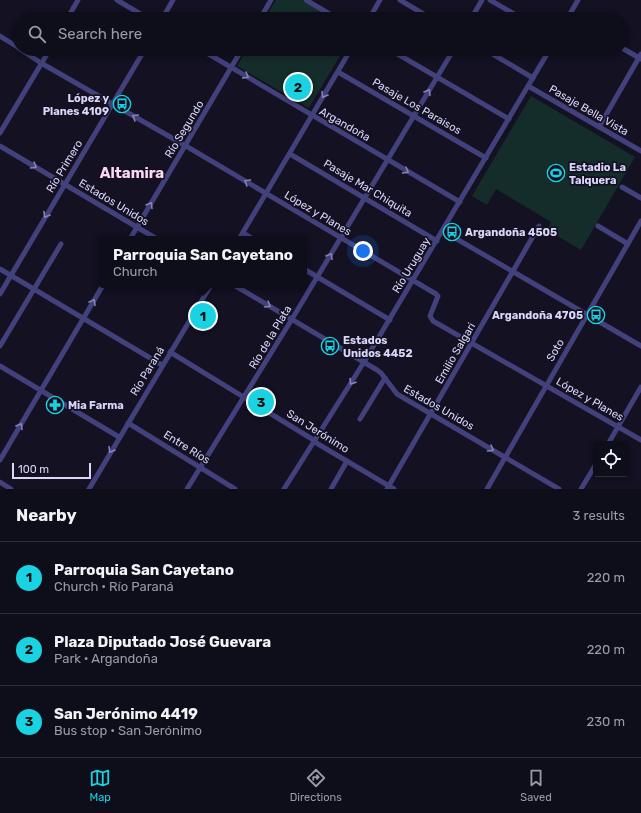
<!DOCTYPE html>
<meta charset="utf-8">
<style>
:root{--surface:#0e0d1a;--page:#171623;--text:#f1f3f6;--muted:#9b9ca2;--line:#2e2d39;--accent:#19d3e3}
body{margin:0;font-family:Rubik,sans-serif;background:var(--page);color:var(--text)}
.controls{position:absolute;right:12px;bottom:12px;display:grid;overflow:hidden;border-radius:4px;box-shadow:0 2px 6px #0003}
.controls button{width:36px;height:36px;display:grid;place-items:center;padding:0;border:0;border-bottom:1px solid var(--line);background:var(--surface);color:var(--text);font:20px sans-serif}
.scale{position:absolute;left:12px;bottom:10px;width:79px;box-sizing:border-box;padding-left:4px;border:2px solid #dad6fa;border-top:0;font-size:11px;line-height:14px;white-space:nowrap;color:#dad6fa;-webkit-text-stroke:3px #131122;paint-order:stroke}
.you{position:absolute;left:363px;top:251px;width:14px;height:14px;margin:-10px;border:3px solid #fff;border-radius:50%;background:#1a73e8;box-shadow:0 0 0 6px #1a73e833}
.badge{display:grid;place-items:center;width:26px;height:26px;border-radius:50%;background:var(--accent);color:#111;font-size:13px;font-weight:700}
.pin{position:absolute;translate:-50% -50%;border:2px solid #fff;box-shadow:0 1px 4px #0006}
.popup{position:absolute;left:99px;top:236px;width:208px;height:52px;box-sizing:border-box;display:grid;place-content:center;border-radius:4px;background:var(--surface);filter:drop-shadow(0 1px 3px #0005);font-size:13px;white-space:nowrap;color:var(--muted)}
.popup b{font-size:15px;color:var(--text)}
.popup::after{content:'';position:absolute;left:50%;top:100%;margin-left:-8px;border:8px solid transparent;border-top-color:var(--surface)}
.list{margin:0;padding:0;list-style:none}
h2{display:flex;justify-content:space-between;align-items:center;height:52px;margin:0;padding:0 16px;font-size:17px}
h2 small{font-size:13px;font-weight:400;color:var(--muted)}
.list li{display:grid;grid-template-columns:26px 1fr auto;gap:12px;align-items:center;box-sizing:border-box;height:72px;padding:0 16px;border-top:1px solid var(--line)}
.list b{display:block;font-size:15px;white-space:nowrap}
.list p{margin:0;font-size:13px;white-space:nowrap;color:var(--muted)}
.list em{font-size:13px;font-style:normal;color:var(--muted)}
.icon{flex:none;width:22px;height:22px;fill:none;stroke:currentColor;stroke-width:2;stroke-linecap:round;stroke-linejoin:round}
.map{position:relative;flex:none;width:641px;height:489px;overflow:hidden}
.search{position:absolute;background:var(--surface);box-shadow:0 2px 6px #0003;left:12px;right:12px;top:12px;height:44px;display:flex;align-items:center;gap:10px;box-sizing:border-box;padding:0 14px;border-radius:22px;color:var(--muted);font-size:15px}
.sheet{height:268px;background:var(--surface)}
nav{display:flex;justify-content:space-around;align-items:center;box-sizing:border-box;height:56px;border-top:1px solid var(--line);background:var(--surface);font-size:11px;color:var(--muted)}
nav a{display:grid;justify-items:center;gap:2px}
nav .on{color:var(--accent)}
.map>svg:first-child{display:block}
.green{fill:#142c2a}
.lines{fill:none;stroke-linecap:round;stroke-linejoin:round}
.street{stroke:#42417c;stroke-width:5}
.oneway{stroke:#8684b5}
.labels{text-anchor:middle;stroke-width:3.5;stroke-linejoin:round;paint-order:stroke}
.poi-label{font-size:11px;font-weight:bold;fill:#dad6fa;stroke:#131122;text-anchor:start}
.street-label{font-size:11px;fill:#dad6fa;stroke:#131122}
.district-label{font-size:15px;font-weight:bold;fill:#fbd8ef;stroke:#131122}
</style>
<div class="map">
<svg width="641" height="489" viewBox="0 0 641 489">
<rect width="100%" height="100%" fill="#131122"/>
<g class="green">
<polygon points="276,0 302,0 335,19 264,19"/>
<polygon points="247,49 344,49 309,108 237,66"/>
<polygon points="531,96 635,157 581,250 547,230 551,222 496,189 487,205 472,196"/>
</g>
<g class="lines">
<g class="street">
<polyline points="117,0 149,19"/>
<polyline points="306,0 338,19"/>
<polyline points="400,0 432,19"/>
<polyline points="490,0 523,19"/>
<polyline points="67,19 78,0"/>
<polyline points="162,19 173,0"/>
<polyline points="260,19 271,0"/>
<polyline points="369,19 380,0"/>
<polyline points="471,19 482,0"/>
<polyline points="567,19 578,0"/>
<polyline points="0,36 19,48"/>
<polyline points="622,48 641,59"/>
<polyline points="20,49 41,63 186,146 436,294 438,296 430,316 433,321 641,440"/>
<polyline points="200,49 460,202"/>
<polyline points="389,49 509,119"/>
<polyline points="484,49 533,78"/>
<polyline points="338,72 486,158"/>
<polyline points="528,86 641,151"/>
<polyline points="599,127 641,54"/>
<polyline points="0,133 50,49"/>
<polyline points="0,146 157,239"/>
<polyline points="290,154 437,241"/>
<polyline points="622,187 641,198"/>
<polyline points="598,226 628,244"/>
<polyline points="443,231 641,346"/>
<polyline points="243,233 253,239"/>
<polyline points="130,239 242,49"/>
<polyline points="239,239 351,49"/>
<polyline points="0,269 162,365"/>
<polyline points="304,269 390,320"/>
<polyline points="234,285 377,370 381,373 397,394 559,489"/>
<polyline points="0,294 145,49"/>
<polyline points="0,346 61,244"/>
<polyline points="170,352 312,439 318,444 394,489"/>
<polyline points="0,366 119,437"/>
<polyline points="360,419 385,378"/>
<polyline points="128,423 235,489"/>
<polyline points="608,444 641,387"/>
<polyline points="0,460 103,285"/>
<polyline points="0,482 11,489"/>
<polyline points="89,489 211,285"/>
<polyline points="187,489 292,319 454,49"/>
<polyline points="284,489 364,362 550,49"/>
<polyline points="331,489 347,461"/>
<polyline points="387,489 539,226"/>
<polyline points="487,489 641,221"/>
<polyline points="581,489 596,464"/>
</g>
</g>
<defs><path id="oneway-chevron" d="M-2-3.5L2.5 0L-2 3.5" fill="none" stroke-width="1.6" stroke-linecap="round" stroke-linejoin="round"/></defs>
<g class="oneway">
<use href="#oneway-chevron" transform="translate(246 76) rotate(31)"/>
<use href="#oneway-chevron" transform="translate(428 92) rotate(-59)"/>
<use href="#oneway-chevron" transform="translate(324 95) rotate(121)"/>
<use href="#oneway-chevron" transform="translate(135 117) rotate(-150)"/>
<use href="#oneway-chevron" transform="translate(34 166) rotate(31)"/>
<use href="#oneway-chevron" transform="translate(406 171) rotate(30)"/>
<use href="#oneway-chevron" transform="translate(247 182) rotate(-149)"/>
<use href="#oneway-chevron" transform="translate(150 205) rotate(-59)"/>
<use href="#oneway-chevron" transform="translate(46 215) rotate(120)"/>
<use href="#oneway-chevron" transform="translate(330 256) rotate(-59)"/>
<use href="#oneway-chevron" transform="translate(93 302) rotate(-59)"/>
<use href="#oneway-chevron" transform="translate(268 305) rotate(31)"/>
<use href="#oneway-chevron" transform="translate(352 382) rotate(122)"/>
<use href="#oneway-chevron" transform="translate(20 426) rotate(-59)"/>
<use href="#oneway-chevron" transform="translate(491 449) rotate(31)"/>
<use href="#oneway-chevron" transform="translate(111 450) rotate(121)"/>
</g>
<defs>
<symbol id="bus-ring" viewBox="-11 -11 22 22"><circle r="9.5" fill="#131122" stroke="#19d3e3" stroke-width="1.5"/><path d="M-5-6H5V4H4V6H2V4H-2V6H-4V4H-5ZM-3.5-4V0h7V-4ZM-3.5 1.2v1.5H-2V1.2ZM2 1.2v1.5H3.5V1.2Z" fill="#19d3e3"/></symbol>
<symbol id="stadium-ring" viewBox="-11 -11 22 22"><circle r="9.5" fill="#131122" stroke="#19d3e3" stroke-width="1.5"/><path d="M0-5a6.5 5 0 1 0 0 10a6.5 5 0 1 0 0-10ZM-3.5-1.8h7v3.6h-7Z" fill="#19d3e3"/></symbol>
<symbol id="pharmacy-ring" viewBox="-11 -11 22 22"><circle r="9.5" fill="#131122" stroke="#19d3e3" stroke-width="1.5"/><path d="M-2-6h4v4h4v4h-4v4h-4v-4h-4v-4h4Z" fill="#19d3e3"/></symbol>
</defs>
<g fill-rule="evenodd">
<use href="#bus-ring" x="112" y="94" width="20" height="20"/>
<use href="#stadium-ring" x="546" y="163" width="20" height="20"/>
<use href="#bus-ring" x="442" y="222" width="20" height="20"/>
<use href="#bus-ring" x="586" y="305" width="20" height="20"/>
<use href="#bus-ring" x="320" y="336" width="20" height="20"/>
<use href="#pharmacy-ring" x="45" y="395" width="20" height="20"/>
</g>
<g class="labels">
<g class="poi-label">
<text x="109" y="102" text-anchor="end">López y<tspan x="109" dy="13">Planes 4109</tspan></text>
<text x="569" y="171">Estadio La<tspan x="569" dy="13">Talquera</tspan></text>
<text x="465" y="236">Argandoña 4505</text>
<text x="583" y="319" text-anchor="end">Argandoña 4705</text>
<text x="343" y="344">Estados<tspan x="343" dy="13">Unidos 4452</tspan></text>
<text x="68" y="409">Mia Farma</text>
</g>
<g class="street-label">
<text transform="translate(417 106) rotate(30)" y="4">Pasaje Los Paraisos</text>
<text transform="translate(589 110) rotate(30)" y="4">Pasaje Bella Vista</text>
<text transform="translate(345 124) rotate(30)" y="4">Argandoña</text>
<text transform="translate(184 129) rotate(-59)" y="4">Río Segundo</text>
<text transform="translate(64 166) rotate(-59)" y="4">Río Primero</text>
<text transform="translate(368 188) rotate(31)" y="4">Pasaje Mar Chiquita</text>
<text transform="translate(114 202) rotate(31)" y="4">Estados Unidos</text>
<text transform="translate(318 213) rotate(31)" y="4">López y Planes</text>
<text transform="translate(411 265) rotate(-59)" y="4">Río Uruguay</text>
<text transform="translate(270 337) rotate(-59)" y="4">Río de la Plata</text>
<text transform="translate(555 350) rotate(-60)" y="4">Soto</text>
<text transform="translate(455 353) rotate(-60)" y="4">Emilio Salgari</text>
<text transform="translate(147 371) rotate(-59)" y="4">Río Paraná</text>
<text transform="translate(590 399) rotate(30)" y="4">López y Planes</text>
<text transform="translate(439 407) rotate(30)" y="4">Estados Unidos</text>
<text transform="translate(318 431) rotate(32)" y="4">San Jerónimo</text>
<text transform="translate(187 447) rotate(32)" y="4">Entre Ríos</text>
</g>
<g class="district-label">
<text x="132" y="178">Altamira</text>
</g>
</g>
</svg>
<div class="controls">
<button><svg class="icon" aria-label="locate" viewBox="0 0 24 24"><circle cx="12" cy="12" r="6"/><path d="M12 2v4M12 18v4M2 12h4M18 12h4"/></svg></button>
</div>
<div class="scale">100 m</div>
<div class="you"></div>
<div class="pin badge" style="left:203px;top:316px">1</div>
<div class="popup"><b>Parroquia San Cayetano</b>Church</div>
<div class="pin badge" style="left:298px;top:87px">2</div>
<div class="pin badge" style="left:261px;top:402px">3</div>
<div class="search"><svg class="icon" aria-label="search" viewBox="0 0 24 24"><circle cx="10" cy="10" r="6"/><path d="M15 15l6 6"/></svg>Search here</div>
</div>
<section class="sheet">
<h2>Nearby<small>3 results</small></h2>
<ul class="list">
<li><span class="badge">1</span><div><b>Parroquia San Cayetano</b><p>Church · Río Paraná</p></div><em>220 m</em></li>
<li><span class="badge">2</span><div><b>Plaza Diputado José Guevara</b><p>Park · Argandoña</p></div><em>220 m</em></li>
<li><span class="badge">3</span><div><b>San Jerónimo 4419</b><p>Bus stop · San Jerónimo</p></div><em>230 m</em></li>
</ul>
</section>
<nav>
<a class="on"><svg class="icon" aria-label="map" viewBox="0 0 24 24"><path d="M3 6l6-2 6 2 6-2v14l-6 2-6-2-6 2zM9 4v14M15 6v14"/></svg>Map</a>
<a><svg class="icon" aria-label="directions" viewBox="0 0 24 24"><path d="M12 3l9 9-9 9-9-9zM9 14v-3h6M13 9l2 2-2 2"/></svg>Directions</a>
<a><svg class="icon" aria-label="saved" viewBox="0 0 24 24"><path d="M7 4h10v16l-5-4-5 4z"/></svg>Saved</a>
</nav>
